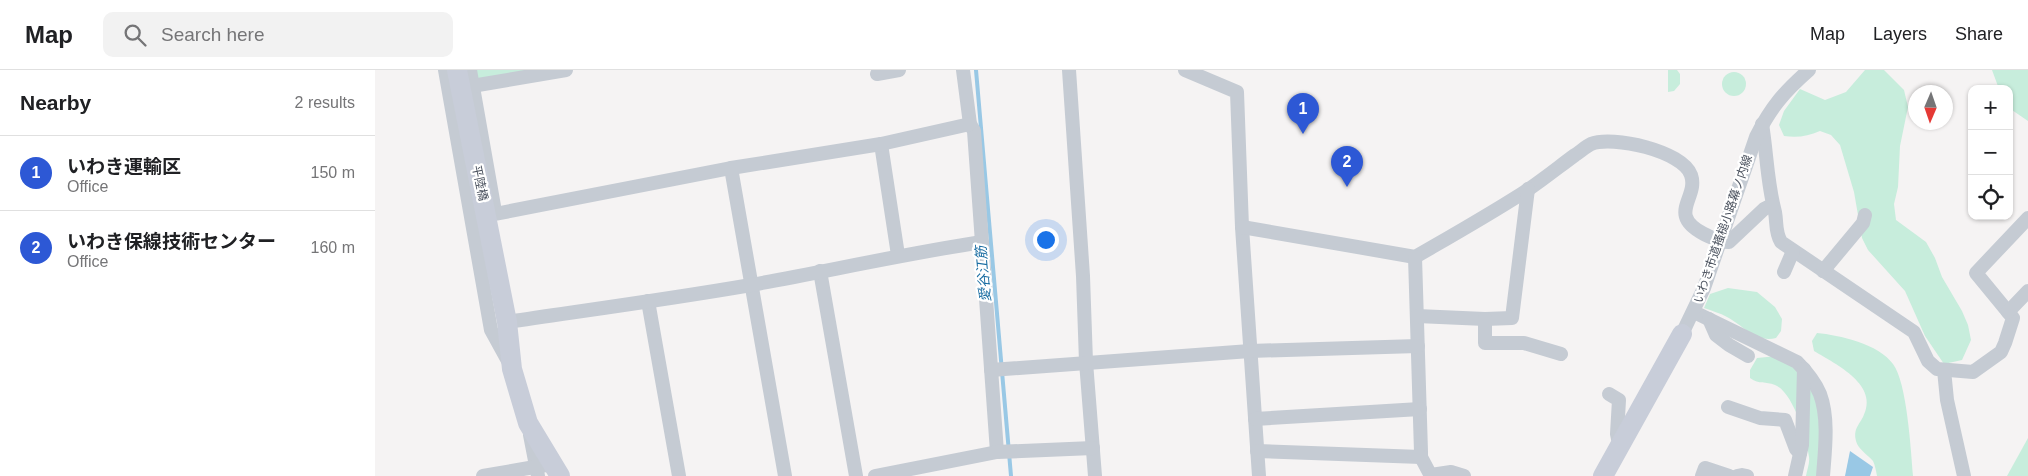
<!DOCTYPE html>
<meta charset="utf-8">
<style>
:root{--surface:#fff;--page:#f2f2f2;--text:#202124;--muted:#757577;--line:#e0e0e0;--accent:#2d58d5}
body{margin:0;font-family:Helvetica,"Noto Sans JP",sans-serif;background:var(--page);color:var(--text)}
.controls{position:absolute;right:15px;top:15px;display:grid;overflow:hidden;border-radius:10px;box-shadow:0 1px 4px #0004}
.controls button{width:45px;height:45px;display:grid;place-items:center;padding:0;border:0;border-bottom:1px solid var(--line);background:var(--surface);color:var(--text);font:25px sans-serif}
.compass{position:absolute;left:1533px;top:15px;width:45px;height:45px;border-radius:50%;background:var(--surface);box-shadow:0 1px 4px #0004;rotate:182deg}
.you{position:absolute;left:670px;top:169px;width:18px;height:18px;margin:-12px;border:4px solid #fff;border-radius:50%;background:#1a73e8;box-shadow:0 0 0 8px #1a73e833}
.badge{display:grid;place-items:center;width:32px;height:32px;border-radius:50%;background:var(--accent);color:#fff;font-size:16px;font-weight:700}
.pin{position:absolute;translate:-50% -41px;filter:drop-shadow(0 1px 2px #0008)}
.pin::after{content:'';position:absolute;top:26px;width:18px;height:15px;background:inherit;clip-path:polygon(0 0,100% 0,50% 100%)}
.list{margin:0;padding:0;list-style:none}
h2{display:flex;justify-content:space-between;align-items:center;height:65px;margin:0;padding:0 20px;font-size:21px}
h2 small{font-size:16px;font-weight:400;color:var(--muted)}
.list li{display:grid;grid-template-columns:32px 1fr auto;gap:15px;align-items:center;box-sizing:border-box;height:75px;padding:0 20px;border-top:1px solid var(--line)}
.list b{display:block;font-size:19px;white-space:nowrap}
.list p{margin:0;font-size:16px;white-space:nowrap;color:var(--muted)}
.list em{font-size:16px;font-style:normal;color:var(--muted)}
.icon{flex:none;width:28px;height:28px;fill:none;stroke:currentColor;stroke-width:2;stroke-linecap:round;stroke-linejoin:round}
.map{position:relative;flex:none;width:1653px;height:406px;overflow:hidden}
header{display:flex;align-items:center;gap:30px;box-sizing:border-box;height:70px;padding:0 25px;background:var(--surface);border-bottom:1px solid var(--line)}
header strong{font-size:24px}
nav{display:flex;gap:28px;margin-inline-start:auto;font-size:18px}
.search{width:350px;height:45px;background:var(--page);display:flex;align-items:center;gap:12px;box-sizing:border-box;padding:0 18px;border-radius:10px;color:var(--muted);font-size:19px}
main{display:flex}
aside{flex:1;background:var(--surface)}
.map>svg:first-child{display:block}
.green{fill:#c7eddc}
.water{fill:#99c8e5}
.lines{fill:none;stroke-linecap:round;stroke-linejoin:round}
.stream{stroke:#99c8e5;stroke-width:4}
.street{stroke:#c5cbd3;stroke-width:14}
.secondary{stroke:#c8cdd9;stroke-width:20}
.labels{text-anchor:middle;stroke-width:4.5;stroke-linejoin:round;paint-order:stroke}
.street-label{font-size:12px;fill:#4c535f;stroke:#fff}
.water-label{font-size:14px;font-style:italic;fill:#1b6ea3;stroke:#fff}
</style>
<header>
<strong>Map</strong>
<div class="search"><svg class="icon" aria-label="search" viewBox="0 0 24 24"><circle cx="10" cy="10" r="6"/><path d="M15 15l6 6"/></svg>Search here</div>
<nav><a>Map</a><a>Layers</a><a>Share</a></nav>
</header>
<main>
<aside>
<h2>Nearby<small>2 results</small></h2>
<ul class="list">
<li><span class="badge">1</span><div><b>いわき運輸区</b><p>Office</p></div><em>150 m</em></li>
<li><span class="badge">2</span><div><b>いわき保線技術センター</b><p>Office</p></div><em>160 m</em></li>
</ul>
</aside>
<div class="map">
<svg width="1653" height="406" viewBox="0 0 1653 406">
<rect width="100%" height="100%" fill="#f5f3f3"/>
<g class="green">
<polygon points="100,0 180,0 101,13"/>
<polygon points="1293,0 1302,0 1305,4 1305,14 1299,21 1293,22"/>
<path d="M1490 0H1509L1529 20 1533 37 1525 76 1523 117 1519 134 1521 150 1551 172 1560 188 1567 207 1587 241 1593 255 1596 270 1587 290 1569 294 1550 266 1530 221 1493 180 1487 168 1479 122 1465 75 1456 65 1445 61C1433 66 1423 68 1409 66L1404 55 1409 41 1425 19 1450 30 1471 22Z"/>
<polygon points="1617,0 1653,0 1653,51 1634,38 1634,19 1624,19"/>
<circle cx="1359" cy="14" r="12"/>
<path d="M1353 218 1382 222 1400 237 1407 249 1406 261 1401 268C1381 273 1369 256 1352 247 1345 243 1337 241 1329 238L1335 224Z"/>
<path d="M1442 263C1464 265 1504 274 1518 294 1532 312 1536 381 1538 406H1502C1501 401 1500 395 1498 391 1493 385 1483 379 1481 371 1478 360 1483 356 1488 347 1505 315 1462 295 1439 281L1437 271Z"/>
<path d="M1402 286C1414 294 1430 303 1437 317 1447 336 1445 384 1443 406H1431C1432 400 1435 393 1434 387 1432 369 1418 322 1400 315 1390 311 1385 315 1375 308V300L1382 288Z"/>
<polygon points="1653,368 1653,406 1632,406"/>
</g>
<polygon class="water" points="1475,381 1498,397 1495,406 1470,406"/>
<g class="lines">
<polyline class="stream" points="601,0 636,406"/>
<g class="street">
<polyline points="70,0 116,260 133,291"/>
<polyline points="95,0 119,136"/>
<polyline points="588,0 595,54 599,61 622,382"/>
<polyline points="694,0 708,206 711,292 720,406"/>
<polyline points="810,0 862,22 867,157 884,406"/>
<polyline points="502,4 524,0"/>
<polyline points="97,16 191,0"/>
<path d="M1387 54C1392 84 1392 113 1400 142 1402 153 1400 162 1406 172L1539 262 1553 291 1562 299 1598 302 1626 282 1630 273 1638 248 1601 203 1653 148"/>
<polyline points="506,74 523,185"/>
<polyline points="356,98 410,406"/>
<polyline points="120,144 356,98 506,74 595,54"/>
<path d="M867 157 1040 187C1078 165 1117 143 1154 119 1170 108 1185 96 1200 85 1205 82 1210 77 1216 74 1237 65 1308 81 1316 105 1324 128 1291 144 1329 164 1338 168 1344 172 1354 172L1389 139 1397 135"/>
<polyline points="1040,187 1046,382 1046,387 1056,406"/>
<polyline points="445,201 481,406"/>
<polyline points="1448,201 1488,153 1490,145"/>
<polyline points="1409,202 1418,181"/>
<polyline points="273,231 304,406"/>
<path d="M1319 242 1422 292C1431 301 1440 312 1445 324 1454 348 1450 380 1448 406"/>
<polyline points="1633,242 1653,221"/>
<path d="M133 245 132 252C213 240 295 229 376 215 453 201 529 184 607 172"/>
<polyline points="1042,246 1110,249 1137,248 1153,119"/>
<polyline points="1110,249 1110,273 1149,273 1186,284"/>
<polyline points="1334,249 1341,265 1354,275 1373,286"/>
<path d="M1307 264 1329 218 1381 67C1396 37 1409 22 1434 0"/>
<polyline points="616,300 875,281 1043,276"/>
<polyline points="1569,300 1572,330 1589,406"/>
<polyline points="1234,324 1244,330 1242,364 1245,378"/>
<polyline points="1353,337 1385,348 1410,350 1421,379 1425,383"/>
<polyline points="880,349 1045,339"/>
<polyline points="155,365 163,406"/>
<polyline points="882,381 1046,387"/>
<polyline points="1056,405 1076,402 1089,406"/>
<polyline points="108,406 177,394"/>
<polyline points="500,406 622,382 718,378"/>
<polyline points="1327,406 1330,398 1354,406"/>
<polyline points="1362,406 1367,405 1372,406"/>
<polyline points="1420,406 1427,375 1429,299"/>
</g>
<g class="secondary">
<polyline points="82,0 132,252 137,299 153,353 185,406"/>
<polyline points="1228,406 1307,264"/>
</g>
</g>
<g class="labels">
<g class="street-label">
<text transform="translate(105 113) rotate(78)" y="4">平陸橋</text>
<text transform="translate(1348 159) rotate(-71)" y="4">いわき市道搔槌小路幕ノ内線</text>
</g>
<g class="water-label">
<text transform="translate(608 204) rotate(-95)" y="5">愛谷江筋</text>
</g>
</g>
</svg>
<div class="controls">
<button>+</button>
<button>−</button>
<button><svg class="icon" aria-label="locate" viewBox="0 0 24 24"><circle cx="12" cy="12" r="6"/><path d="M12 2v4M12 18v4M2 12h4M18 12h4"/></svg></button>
</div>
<svg class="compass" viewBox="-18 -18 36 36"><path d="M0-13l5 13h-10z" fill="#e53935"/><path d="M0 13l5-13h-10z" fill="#757577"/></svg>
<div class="you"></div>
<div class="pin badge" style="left:928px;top:64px">1</div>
<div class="pin badge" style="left:972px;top:117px">2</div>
</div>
</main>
